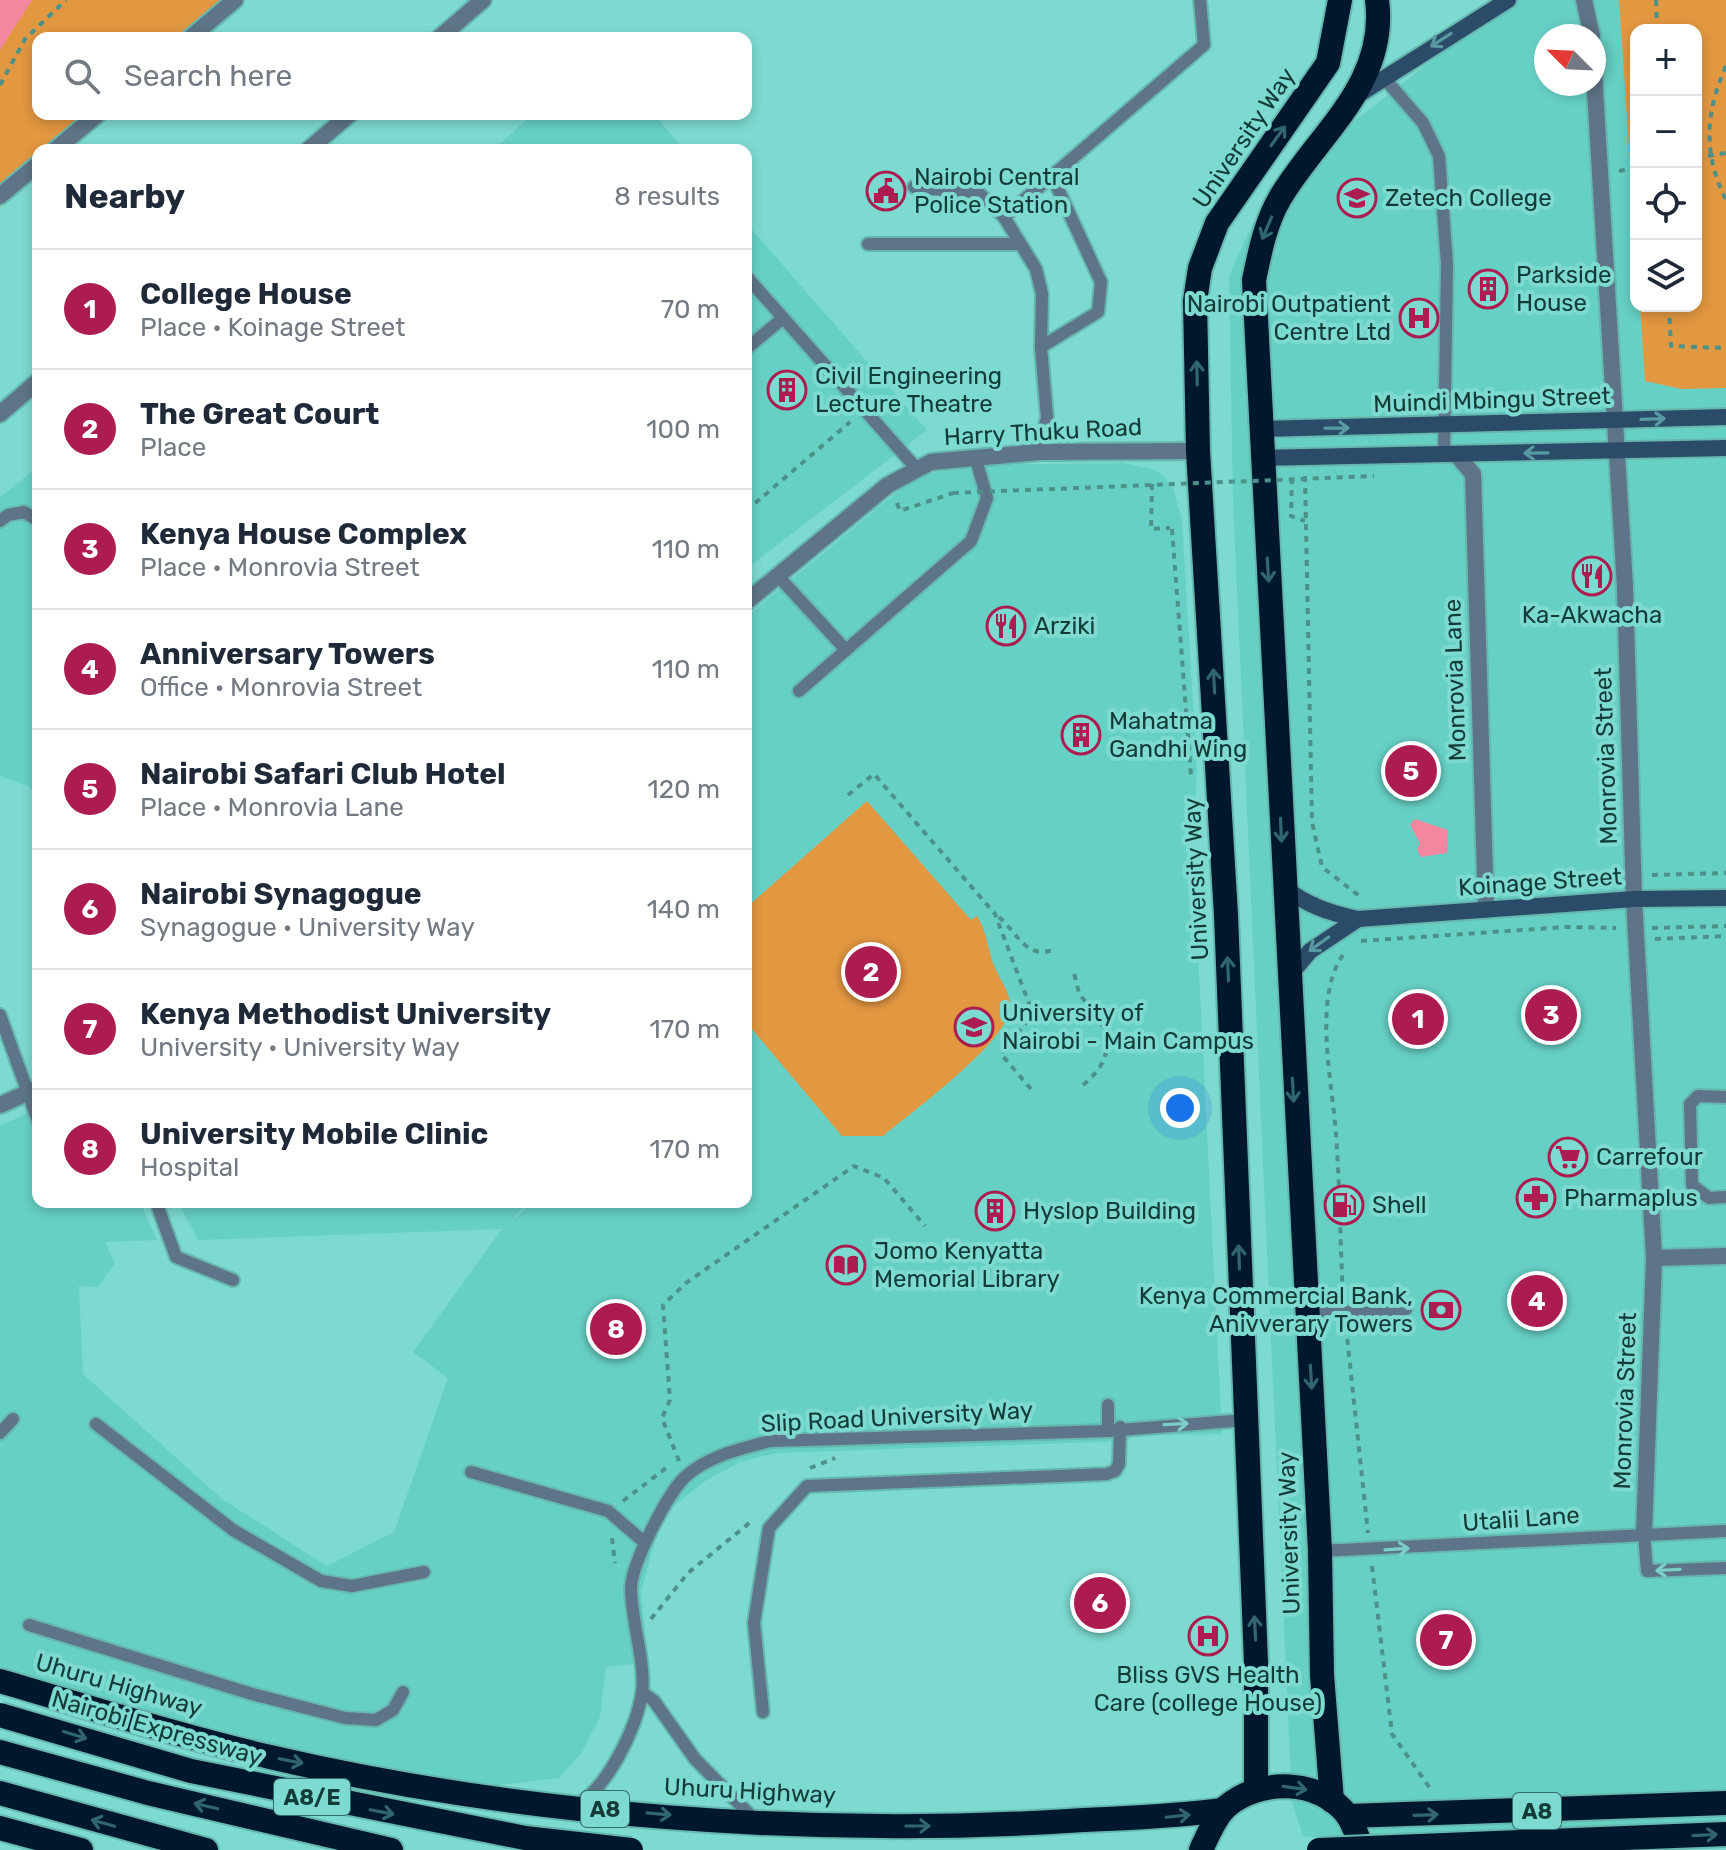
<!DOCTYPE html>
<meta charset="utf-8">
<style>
:root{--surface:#fff;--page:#f6f6f7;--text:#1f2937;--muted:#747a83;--line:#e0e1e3;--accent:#ad1c50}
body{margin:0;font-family:Rubik,sans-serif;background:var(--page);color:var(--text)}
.controls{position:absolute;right:24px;top:24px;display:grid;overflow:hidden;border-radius:16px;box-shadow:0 4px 12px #0003}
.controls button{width:72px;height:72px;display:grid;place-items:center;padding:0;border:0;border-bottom:2px solid var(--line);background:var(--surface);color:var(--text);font:40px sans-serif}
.compass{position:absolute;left:1534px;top:24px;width:72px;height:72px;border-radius:50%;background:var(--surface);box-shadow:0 4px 12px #0003;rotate:294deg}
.you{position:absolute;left:1180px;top:1108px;width:28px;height:28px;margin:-20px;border:6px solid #fff;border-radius:50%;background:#1a73e8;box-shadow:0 0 0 12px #1a73e833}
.badge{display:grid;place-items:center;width:52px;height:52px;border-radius:50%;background:var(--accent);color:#fff;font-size:26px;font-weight:700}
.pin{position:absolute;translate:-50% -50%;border:4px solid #fff;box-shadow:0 2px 8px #0006}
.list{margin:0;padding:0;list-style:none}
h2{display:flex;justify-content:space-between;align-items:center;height:104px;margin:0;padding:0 32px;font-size:34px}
h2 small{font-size:26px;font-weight:400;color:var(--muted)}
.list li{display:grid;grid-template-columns:52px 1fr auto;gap:24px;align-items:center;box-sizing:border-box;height:120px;padding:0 32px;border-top:2px solid var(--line)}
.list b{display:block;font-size:30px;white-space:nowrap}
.list p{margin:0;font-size:26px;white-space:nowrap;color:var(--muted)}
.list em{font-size:26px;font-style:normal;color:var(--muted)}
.icon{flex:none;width:44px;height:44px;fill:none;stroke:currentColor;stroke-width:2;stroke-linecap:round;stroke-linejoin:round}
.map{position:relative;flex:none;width:1726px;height:1850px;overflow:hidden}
.search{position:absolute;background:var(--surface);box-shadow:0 4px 12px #0003;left:32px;top:32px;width:720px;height:88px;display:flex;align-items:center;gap:20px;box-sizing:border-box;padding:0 28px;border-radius:16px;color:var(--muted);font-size:30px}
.panel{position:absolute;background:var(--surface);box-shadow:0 4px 12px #0003;left:32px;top:144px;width:720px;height:1064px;border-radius:16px}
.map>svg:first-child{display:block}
.built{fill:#67d0c5;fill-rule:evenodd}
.green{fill:#e29741}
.water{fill:#f4869f}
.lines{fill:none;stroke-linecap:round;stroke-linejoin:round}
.lane-casing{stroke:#66b7af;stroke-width:16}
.street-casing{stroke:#66b7af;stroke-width:20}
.secondary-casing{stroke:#66b7af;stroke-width:20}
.highway-casing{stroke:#66b7af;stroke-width:28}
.path{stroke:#4c918a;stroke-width:4;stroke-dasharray:6 6;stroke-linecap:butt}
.lane{stroke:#5e7488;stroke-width:12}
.street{stroke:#5e7488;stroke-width:16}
.secondary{stroke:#2b4c68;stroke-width:16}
.highway{stroke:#00182e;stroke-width:24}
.highway-bridge-casing{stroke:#66b7af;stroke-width:28;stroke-linecap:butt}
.path-bridge{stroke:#4c918a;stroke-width:4;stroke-dasharray:6 6;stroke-linecap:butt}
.highway-bridge{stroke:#00182e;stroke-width:24}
.oneway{stroke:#589aa1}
.oneway2{stroke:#32666f}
.oneway3{stroke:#7ad0c9}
.labels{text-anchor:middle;stroke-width:8;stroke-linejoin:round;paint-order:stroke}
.shield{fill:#7ddad0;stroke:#336b66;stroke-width:2}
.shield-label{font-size:22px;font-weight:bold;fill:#133b38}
.street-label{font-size:24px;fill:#133b38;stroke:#7ddad0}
.poi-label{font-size:24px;fill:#133b38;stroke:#7ddad0;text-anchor:start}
</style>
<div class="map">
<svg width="1726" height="1850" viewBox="0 0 1726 1850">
<rect width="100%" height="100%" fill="#7ddad0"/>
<g class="built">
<path d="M1515 0H1726V1823L1424 1850 1303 1836 1292 1802 1233 502 1229 276 1269 188 1449 47ZM1636 30H1696V306H1636ZM1546 36H1594V84H1546Z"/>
<polygon points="533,114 654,114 684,150 493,150"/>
<polygon points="746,223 927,430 746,569"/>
<polygon points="1122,463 1153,469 1164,476 1173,488 1182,520 1197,769 1193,852 1222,1434 1135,1435 1126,1441 776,1453 740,1462 705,1481 672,1507 658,1529 641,1592 648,1662 606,1667 600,1717 582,1752 559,1778 475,1788 291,1753 0,1668 0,1126 38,1108 38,1202 140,1202 157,1240 105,1242 115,1263 98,1287 79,1286 83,1374 222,1499 327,1566 394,1532 448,1378 413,1352 502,1229 198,1240 178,1202 527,1202 510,1223 533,1202 746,1202 746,617 902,488 923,476 965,465"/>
<polygon points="38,467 38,797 29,786 0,776 0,497"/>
</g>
<g class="green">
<polygon points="0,0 235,0 192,38 38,38 38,114 106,114 65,150 38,150 38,174 0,207"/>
<polygon points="1619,0 1726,0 1726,388 1682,389 1645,381 1640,306 1696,306 1696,30 1636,30 1636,248"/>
<path d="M867 801 971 920 977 916C987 932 987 946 993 963 998 978 1012 993 1010 1009 1005 1044 912 1112 883 1136H842L746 1022V908Z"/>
</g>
<g class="water">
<polygon points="0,0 32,0 0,50"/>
<polygon points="1415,819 1448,830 1447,853 1421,857 1417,850 1420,843 1410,825"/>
</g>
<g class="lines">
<defs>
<g id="lane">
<polyline points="1385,79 1423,123 1439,156 1447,264 1444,455"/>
<polyline points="914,187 980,194 1004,217 1036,269 1042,294 1041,347 1047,417 1039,452"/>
<polyline points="1004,217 1052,176"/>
<polyline points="868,244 1020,244"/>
<polyline points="746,276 916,468"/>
<polyline points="1041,347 1098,312 1101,282 1052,176 1204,45 1200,0"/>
<polyline points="746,349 782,319"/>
<polyline points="0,521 8,515 24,512 38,520"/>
<polyline points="778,576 846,650"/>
<polyline points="799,691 971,541 987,498 975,456"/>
<polyline points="0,1015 38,1121"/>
<polyline points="1726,1097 1698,1096 1690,1104 1692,1185 1709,1198 1726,1197"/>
<polyline points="156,1202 176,1257 233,1280"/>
<polyline points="1307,1314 1406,1309"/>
<polyline points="1108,1405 1108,1431"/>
<polyline points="96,1424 233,1530 321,1581 352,1586 424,1572"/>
<polyline points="0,1433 13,1419"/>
<polyline points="471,1472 608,1511 644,1542"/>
<polyline points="1644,1533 1647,1571 1726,1568"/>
<polyline points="1320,1551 1726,1531"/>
<polyline points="29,1625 252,1694 345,1718 376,1720 393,1710 403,1692"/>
<polyline points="642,1692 654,1701 695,1759 756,1821"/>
<polyline points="763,1712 754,1623 769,1528 807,1486 1107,1474 1115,1471 1119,1464 1120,1427"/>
<path d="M577 1805C608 1787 637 1727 642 1692 646 1665 631 1619 631 1589 631 1564 668 1492 686 1476 710 1455 741 1449 770 1441L1108 1431 1245 1420"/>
</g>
<g id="street">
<polyline points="1584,0 1592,36"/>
<polyline points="190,38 235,0"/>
<polyline points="439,38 483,0"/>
<polyline points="1594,73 1625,587 1634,899 1654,1258 1644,1533"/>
<polyline points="55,150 98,114"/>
<polyline points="308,150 350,114"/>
<polyline points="0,196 38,164"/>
<polyline points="0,414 38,381"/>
<polyline points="1457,455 1473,474 1486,910"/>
<polyline points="746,602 888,485 931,462 1039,452 1198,451"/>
<polyline points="0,1105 38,1088"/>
<polyline points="1654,1258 1726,1256"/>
</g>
<g id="secondary">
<polyline points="1358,95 1508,0"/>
<polyline points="1259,429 1726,417"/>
<polyline points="1260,458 1726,448"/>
<path d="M1283 887C1307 905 1329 913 1358 919L1634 899 1726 898"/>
<polyline points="1289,976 1310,951 1358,919"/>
</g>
<g id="highway">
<path d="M0 1681C89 1707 179 1736 270 1757 523 1816 809 1837 1068 1821 1120 1818 1171 1817 1223 1810"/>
<polyline points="0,1752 148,1793 391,1850"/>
<polyline points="1256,1790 1256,1662 1226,915 1198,451 1195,301 1200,268 1217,223 1328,63 1340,0"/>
<polyline points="0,1793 206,1850"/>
<path d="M1332 1801 1322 1675 1320 1551 1254 280C1260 252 1265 224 1280 198 1318 134 1388 84 1377 0"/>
<polyline points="1348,1816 1726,1803"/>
<polyline points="0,1828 81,1850"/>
<path d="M1201 1850C1207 1837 1215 1817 1226 1807 1259 1778 1320 1778 1348 1816 1354 1825 1358 1839 1363 1850"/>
</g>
</defs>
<use href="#lane" class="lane-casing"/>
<use href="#street" class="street-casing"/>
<use href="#secondary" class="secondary-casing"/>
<use href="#highway" class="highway-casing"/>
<g class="path">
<polyline points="1656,0 1657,30"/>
<path d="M1726 66C1705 113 1703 154 1726 200"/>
<polyline points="0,85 25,39 66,0"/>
<polyline points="1696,158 1726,153"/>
<polyline points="1619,171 1636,168"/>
<polyline points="1669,306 1671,346 1726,348"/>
<polyline points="1305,476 1312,822 1322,867 1362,898"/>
<polyline points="1292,478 1291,516 1305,521"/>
<polyline points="1152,484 1151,529 1170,528"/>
<polyline points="897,503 900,511 953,493"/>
<polyline points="746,511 850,422"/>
<polyline points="1172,529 1191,775"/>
<path d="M848 795 874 774 995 914 1033 1014C1061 1020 1080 1003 1104 1027L1079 993 1073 969"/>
<polyline points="1652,875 1726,873"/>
<polyline points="1581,881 1616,877"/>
<path d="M999 917C1018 933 1026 961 1055 949"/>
<polyline points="1652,928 1726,926"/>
<polyline points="1655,939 1726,936"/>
<polyline points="1361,941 1566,927 1616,928"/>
<path d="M1343 955C1312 999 1333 1085 1336 1135 1340 1188 1340 1242 1343 1295"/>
<path d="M1083 1085C1102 1069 1112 1053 1104 1027"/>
<polyline points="1031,1089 1001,1054 1033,1014"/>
<polyline points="1346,1327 1368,1533"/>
<polyline points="679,1461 662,1418 670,1400 663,1305 686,1283 854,1166 884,1178 925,1226"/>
<polyline points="810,1468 835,1458"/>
<polyline points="623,1501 670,1465"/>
<polyline points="612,1538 615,1563"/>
<polyline points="1372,1566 1392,1734 1432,1791"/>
<polyline points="651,1619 688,1573 753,1520"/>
</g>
<use href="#lane" class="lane"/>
<use href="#street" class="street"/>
<use href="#secondary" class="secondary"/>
<use href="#highway" class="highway"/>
<defs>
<g id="highway-bridge">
<polyline points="0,1715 191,1771 525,1838 631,1850"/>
<polyline points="1319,1850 1726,1834"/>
</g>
</defs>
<use href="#highway-bridge" class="highway-bridge-casing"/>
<polyline class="path-bridge" points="953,493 1374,476"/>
<use href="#highway-bridge" class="highway-bridge"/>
</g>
<defs><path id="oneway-shaft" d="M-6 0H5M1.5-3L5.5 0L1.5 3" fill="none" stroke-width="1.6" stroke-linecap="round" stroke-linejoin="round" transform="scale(2)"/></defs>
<g class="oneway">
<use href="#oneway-shaft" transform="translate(1441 40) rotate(147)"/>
<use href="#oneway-shaft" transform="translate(1653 419) rotate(-2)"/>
<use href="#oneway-shaft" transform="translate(1337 428) rotate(-1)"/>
<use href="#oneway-shaft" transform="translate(1536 453) rotate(179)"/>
<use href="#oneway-shaft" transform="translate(1319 944) rotate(144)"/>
</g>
<g class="oneway2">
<use href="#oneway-shaft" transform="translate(1278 136) rotate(-54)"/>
<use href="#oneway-shaft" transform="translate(1267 228) rotate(113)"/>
<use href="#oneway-shaft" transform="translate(1197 373) rotate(-91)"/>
<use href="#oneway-shaft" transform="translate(1268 570) rotate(86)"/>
<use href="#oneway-shaft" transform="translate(1214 681) rotate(-93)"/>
<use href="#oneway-shaft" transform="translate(1281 830) rotate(88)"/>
<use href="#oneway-shaft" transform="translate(1228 969) rotate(-92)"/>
<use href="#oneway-shaft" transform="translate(1293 1090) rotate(87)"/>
<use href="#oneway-shaft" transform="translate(1239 1257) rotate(-92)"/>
<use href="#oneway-shaft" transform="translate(1311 1377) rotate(87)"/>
<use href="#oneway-shaft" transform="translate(1255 1628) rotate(-93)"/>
<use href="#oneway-shaft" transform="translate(75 1735) rotate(17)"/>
<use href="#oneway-shaft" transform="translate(291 1761) rotate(11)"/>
<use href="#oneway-shaft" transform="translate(1295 1788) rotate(8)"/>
<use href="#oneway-shaft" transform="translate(206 1806) rotate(-167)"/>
<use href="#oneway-shaft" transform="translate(382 1812) rotate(11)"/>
<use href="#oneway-shaft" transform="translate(659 1814) rotate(5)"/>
<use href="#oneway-shaft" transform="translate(1426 1815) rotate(-2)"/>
<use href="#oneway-shaft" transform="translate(1178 1816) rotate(-6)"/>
<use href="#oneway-shaft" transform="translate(103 1823) rotate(-164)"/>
<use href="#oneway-shaft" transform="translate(918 1826)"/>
<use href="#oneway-shaft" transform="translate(1705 1835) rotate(-3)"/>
</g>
<g class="oneway3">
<use href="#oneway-shaft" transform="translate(1176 1424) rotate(-3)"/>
<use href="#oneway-shaft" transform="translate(1397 1549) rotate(-4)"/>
<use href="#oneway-shaft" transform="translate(1668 1570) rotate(177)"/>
</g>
<defs>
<symbol id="civic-ring" viewBox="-11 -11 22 22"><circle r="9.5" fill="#7ddad0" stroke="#ad1c50" stroke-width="1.5"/><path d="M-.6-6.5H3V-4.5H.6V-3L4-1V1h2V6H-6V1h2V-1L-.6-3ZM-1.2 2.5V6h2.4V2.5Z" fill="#ad1c50"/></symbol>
<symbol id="university-ring" viewBox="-11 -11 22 22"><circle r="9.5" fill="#7ddad0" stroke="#ad1c50" stroke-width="1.5"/><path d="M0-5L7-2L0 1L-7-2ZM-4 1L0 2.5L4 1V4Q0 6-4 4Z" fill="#ad1c50"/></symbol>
<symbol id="building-ring" viewBox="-11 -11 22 22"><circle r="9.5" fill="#7ddad0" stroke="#ad1c50" stroke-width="1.5"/><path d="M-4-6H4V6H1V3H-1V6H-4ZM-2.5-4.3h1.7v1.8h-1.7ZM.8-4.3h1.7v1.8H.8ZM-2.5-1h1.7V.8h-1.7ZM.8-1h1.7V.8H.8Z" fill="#ad1c50"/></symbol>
<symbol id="hospital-ring" viewBox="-11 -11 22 22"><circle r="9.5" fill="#7ddad0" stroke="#ad1c50" stroke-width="1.5"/><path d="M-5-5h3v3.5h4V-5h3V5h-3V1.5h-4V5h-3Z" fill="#ad1c50"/></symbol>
<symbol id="restaurant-ring" viewBox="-11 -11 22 22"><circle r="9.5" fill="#7ddad0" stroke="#ad1c50" stroke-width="1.5"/><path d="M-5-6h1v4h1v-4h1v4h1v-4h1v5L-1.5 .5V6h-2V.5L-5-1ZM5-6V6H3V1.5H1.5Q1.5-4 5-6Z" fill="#ad1c50"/></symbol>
<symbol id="supermarket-ring" viewBox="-11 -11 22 22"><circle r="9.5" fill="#7ddad0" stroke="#ad1c50" stroke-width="1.5"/><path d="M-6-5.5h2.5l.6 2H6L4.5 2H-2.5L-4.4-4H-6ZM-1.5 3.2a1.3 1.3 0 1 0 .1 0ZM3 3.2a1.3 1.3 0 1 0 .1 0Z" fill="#ad1c50"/></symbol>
<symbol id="pharmacy-ring" viewBox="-11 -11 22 22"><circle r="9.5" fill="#7ddad0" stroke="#ad1c50" stroke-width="1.5"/><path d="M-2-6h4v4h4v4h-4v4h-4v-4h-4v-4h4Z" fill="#ad1c50"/></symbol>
<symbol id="fuel-ring" viewBox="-11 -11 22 22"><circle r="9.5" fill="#7ddad0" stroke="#ad1c50" stroke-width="1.5"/><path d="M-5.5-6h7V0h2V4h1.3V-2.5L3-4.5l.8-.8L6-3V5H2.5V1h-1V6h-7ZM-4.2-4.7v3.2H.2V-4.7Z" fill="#ad1c50"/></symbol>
<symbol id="library-ring" viewBox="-11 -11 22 22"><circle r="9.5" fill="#7ddad0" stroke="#ad1c50" stroke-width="1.5"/><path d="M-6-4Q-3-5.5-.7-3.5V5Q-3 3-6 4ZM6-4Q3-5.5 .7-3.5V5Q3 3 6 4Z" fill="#ad1c50"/></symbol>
<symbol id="bank-ring" viewBox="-11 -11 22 22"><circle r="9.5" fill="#7ddad0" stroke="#ad1c50" stroke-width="1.5"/><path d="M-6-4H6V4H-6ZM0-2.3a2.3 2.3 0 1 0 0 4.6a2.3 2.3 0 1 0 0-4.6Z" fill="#ad1c50"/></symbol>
</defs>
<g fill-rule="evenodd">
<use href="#civic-ring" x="864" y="169" width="44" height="44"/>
<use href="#university-ring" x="1335" y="176" width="44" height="44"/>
<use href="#building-ring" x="1466" y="267" width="44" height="44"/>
<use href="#hospital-ring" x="1397" y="296" width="44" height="44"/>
<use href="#building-ring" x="765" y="368" width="44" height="44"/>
<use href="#restaurant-ring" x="1570" y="554" width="44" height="44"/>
<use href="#restaurant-ring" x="984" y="604" width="44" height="44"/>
<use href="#building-ring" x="1059" y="713" width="44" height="44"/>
<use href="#university-ring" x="952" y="1005" width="44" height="44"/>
<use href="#supermarket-ring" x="1546" y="1135" width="44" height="44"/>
<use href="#pharmacy-ring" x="1514" y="1176" width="44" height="44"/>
<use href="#fuel-ring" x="1322" y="1183" width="44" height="44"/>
<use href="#building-ring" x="973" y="1189" width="44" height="44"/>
<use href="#library-ring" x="824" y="1243" width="44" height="44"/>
<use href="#bank-ring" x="1419" y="1288" width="44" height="44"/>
<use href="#hospital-ring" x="1186" y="1614" width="44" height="44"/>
</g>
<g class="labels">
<g class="shield">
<rect x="274" y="1779" width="76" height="36" rx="6"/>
<rect x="581" y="1791" width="48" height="36" rx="6"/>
<rect x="1513" y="1793" width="48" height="36" rx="6"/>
</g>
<g class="shield-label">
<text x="312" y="1805">A8/E</text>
<text x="605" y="1817">A8</text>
<text x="1537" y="1819">A8</text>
</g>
<g class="street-label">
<text transform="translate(1244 138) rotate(-56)" y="8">University Way</text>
<text transform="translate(1492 400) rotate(-2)" y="8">Muindi Mbingu Street</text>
<text transform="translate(1043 432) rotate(-3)" y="8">Harry Thuku Road</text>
<text transform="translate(1455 680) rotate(-92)" y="8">Monrovia Lane</text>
<text transform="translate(1606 756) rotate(-92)" y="8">Monrovia Street</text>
<text transform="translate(1196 879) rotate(-93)" y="8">University Way</text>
<text transform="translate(1540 882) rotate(-4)" y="8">Koinage Street</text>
<text transform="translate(1625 1401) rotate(-88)" y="8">Monrovia Street</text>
<text transform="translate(897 1417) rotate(-3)" y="8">Slip Road University Way</text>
<text transform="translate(1521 1519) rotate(-4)" y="8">Utalii Lane</text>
<text transform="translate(1289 1533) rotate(-92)" y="8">University Way</text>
<text transform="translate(119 1685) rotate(16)" y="8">Uhuru Highway</text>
<text transform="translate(157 1728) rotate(16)" y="8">Nairobi Expressway</text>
<text transform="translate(750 1791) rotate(3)" y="8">Uhuru Highway</text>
</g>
<g class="poi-label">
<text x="914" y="185">Nairobi Central<tspan x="914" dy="28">Police Station</tspan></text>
<text x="1385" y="206">Zetech College</text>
<text x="1516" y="283">Parkside<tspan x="1516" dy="28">House</tspan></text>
<text x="1391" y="312" text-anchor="end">Nairobi Outpatient<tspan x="1391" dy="28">Centre Ltd</tspan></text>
<text x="815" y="384">Civil Engineering<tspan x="815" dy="28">Lecture Theatre</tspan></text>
<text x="1592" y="623" text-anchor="middle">Ka-Akwacha</text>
<text x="1034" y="634">Arziki</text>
<text x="1109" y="729">Mahatma<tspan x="1109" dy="28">Gandhi Wing</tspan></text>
<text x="1002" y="1021">University of<tspan x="1002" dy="28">Nairobi - Main Campus</tspan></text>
<text x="1596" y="1165">Carrefour</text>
<text x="1564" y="1206">Pharmaplus</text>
<text x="1372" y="1213">Shell</text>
<text x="1023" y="1219">Hyslop Building</text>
<text x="874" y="1259">Jomo Kenyatta<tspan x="874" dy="28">Memorial Library</tspan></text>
<text x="1413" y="1304" text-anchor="end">Kenya Commercial Bank,<tspan x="1413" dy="28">Anivverary Towers</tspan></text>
<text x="1208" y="1683" text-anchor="middle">Bliss GVS Health<tspan x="1208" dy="28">Care (college House)</tspan></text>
</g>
</g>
</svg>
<div class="controls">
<button>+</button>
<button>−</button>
<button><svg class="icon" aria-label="locate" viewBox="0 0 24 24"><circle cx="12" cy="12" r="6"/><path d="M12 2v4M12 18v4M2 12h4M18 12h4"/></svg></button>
<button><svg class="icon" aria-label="layers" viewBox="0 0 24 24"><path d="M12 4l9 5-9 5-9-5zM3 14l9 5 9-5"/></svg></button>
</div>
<svg class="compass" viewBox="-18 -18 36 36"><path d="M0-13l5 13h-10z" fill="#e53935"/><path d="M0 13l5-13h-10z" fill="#747a83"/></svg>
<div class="you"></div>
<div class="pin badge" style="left:1418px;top:1019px">1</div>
<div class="pin badge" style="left:871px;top:972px">2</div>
<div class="pin badge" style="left:1551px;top:1015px">3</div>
<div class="pin badge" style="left:1537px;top:1301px">4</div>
<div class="pin badge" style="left:1411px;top:771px">5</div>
<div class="pin badge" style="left:1100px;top:1603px">6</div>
<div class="pin badge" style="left:1446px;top:1640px">7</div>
<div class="pin badge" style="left:616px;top:1329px">8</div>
<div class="search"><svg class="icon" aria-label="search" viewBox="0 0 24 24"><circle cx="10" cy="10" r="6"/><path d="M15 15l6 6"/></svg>Search here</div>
<section class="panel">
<h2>Nearby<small>8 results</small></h2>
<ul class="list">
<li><span class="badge">1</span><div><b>College House</b><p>Place · Koinage Street</p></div><em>70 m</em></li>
<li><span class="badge">2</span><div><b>The Great Court</b><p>Place</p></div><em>100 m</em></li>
<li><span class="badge">3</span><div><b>Kenya House Complex</b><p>Place · Monrovia Street</p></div><em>110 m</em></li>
<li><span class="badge">4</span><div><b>Anniversary Towers</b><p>Office · Monrovia Street</p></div><em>110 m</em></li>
<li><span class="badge">5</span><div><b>Nairobi Safari Club Hotel</b><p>Place · Monrovia Lane</p></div><em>120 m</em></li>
<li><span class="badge">6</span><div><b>Nairobi Synagogue</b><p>Synagogue · University Way</p></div><em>140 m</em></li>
<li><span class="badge">7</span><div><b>Kenya Methodist University</b><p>University · University Way</p></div><em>170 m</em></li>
<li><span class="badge">8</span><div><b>University Mobile Clinic</b><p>Hospital</p></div><em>170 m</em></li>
</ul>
</section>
</div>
